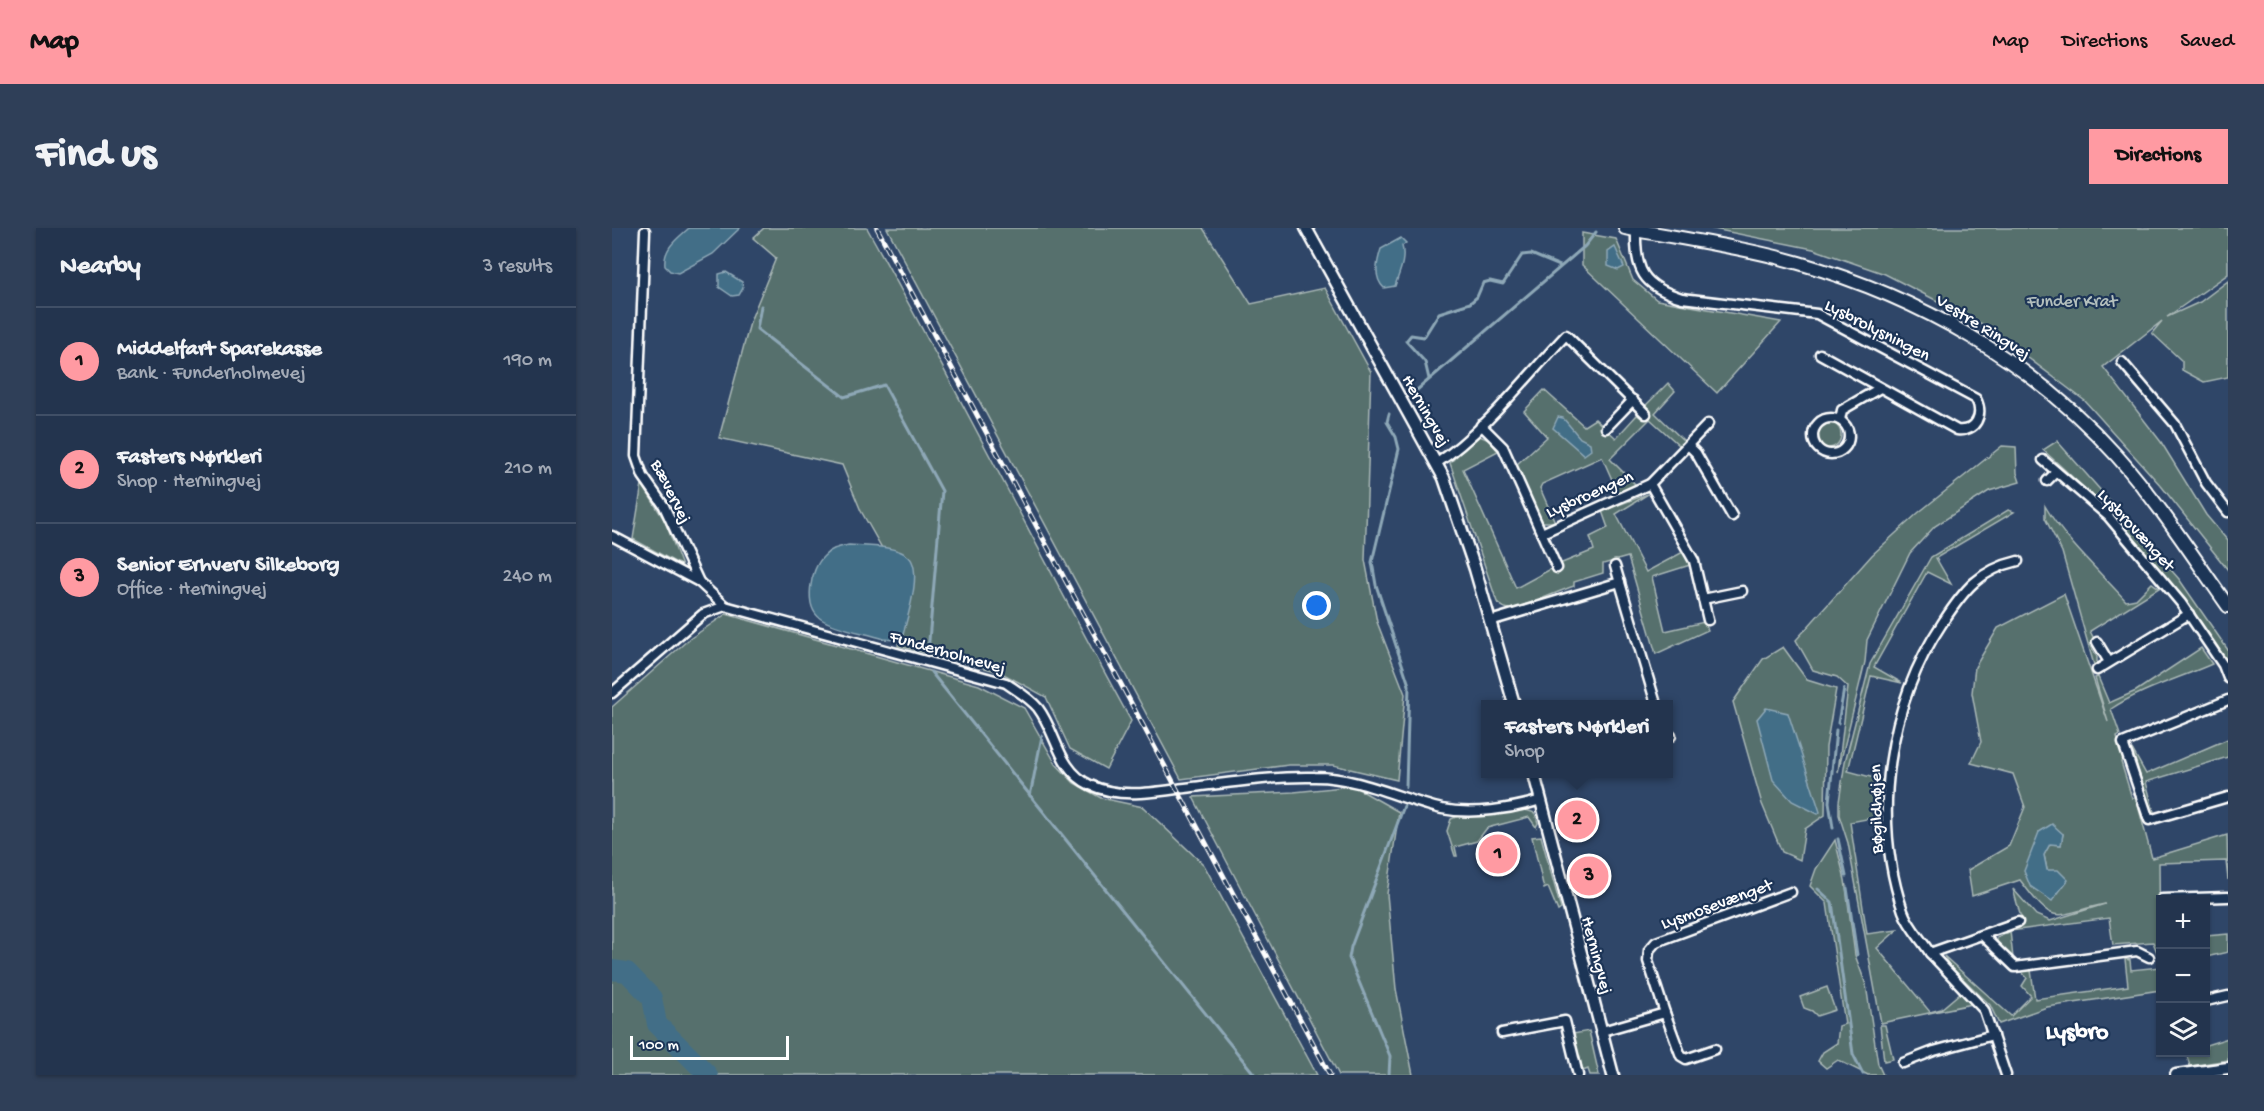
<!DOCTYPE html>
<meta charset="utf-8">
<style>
:root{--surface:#23344e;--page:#2f3f58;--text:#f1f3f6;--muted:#a3aab6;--line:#404f66;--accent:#ff9aa2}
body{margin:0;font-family:"Gochi Hand",sans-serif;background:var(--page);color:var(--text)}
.controls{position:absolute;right:18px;bottom:18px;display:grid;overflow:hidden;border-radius:0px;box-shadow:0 2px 4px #0004}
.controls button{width:54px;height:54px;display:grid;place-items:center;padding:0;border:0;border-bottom:2px solid var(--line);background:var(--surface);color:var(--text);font:30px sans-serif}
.scale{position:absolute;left:18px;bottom:15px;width:159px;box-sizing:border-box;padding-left:6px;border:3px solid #fff;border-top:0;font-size:16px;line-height:21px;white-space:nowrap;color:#fff;-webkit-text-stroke:4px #1d3557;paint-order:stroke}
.you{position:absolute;left:705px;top:378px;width:21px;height:21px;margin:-15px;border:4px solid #fff;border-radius:50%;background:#1a73e8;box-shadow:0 0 0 9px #1a73e833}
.badge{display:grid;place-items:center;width:39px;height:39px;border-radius:50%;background:var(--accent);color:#111;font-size:20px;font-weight:700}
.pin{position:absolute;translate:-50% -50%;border:3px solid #fff;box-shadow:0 2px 6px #0006}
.popup{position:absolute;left:869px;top:472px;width:192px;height:78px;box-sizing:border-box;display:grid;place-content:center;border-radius:0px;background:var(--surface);filter:drop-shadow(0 2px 4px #0005);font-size:20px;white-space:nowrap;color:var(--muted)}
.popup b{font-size:22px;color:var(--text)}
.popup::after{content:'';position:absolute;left:50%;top:100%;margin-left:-12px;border:12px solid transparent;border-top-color:var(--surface)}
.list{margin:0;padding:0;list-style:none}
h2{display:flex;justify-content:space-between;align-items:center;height:78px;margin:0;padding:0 24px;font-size:26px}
h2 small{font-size:20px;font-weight:400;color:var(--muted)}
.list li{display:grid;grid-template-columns:39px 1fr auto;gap:18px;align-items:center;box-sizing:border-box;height:108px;padding:0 24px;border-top:2px solid var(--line)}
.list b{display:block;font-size:22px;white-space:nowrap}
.list p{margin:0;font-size:20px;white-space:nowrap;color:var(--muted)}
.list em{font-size:20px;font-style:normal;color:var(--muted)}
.icon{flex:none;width:33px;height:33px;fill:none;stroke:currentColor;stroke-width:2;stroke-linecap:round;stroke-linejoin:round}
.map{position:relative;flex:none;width:1616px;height:847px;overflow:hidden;border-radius:0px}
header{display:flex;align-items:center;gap:36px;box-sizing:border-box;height:84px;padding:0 30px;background:var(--accent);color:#111}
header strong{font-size:28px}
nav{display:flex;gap:33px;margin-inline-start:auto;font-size:21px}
.intro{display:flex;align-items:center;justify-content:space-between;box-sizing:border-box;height:144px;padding:0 36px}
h1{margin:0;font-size:42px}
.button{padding:15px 27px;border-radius:0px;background:var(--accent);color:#111;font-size:21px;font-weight:700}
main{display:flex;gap:36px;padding:0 36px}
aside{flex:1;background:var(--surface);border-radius:0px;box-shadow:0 2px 4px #0004}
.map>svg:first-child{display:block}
.green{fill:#56706d;stroke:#aab8b6;stroke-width:1.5;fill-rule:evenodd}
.water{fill:#426e87;stroke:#8ea8b7;stroke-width:1.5}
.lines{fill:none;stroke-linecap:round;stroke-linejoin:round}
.stream{stroke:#8ea8b7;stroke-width:3}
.river{stroke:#426e87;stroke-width:20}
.minor-casing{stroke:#fff;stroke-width:13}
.tertiary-casing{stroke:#fff;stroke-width:15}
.secondary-casing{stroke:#fff;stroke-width:16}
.minor{stroke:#1d3557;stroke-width:8}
.tertiary{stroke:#1d3557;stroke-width:10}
.secondary{stroke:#1d3557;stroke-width:12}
.rail-casing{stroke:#fff;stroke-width:5}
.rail{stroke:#1d3557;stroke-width:3;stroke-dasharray:9;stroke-linecap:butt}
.labels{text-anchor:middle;stroke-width:4.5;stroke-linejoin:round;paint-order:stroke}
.park-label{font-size:18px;fill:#b3bfbd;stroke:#1d3557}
.street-label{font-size:18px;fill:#fff;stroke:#1d3557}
.district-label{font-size:24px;font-weight:bold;fill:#fff;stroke:#1d3557}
</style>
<header>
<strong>Map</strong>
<nav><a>Map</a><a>Directions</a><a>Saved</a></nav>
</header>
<div class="intro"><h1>Find us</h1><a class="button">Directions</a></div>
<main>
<aside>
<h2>Nearby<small>3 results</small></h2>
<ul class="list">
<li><span class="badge">1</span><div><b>Middelfart Sparekasse</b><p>Bank · Funderholmevej</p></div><em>190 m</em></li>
<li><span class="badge">2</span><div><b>Fasters Nørkleri</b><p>Shop · Herningvej</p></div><em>210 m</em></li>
<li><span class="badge">3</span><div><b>Senior Erhverv Silkeborg</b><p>Office · Herningvej</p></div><em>240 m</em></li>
</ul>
</aside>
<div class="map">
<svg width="1616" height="847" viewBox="0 0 1616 847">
<rect width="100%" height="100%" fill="#2f4668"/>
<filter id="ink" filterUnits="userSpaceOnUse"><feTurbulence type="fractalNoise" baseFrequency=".0167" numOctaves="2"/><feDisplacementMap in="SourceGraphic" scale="12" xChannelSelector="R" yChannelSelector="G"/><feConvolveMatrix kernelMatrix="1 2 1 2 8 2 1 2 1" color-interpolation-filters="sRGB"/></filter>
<g filter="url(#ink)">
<g class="green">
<path d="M152 0H255C346 163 429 329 519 493L494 541 458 521 434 469 388 444 286 418 299 334 274 327 249 283 230 237 107 210 139 91 164 30 141 10Z"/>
<polygon points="275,0 591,0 639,76 713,60 759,144 753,332 765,394 793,466 785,552 721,537 677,537 569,551"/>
<polygon points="1097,0 1616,0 1616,46 1555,89 1588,74 1616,53 1616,149 1592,154 1570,142 1570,133 1540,105 1550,93 1491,139 1549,214 1594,287 1616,313 1616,342 1550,259 1473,173 1374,98 1273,46 1201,21"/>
<polygon points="970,5 1004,11 1021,52 1045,72 1169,94 1105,165 970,37"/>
<polygon points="1056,155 1063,163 1043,185 1072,213 1067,217 1038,191 998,231 1025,258 1006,265 990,229 930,256 928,260 943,294 930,294 904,237 935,209 912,183 932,162 972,198 983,191 1004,210 1025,187 1031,191 1038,185 1033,178"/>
<circle cx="1216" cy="207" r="13"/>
<path d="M865 207 877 212 886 223 851 241 904 360 950 335 982 322 978 309 996 300 990 283 1036 266 1004 286 1034 344 1071 324 1078 337 1040 349 1053 403 1092 394 1096 402 1044 426 1016 329 991 336V345L962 354V358C946 363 912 380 898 381 893 381 889 378 885 374L838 235Z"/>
<path d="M1445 213 1567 351 1616 422V439C1609 420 1595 404 1584 388 1540 326 1487 272 1431 222Z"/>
<polygon points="1390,218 1404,219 1405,245 1408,254 1377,263 1323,298 1298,325 1255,412 1253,434 1226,544 1236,459 1225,449 1201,442 1184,412 1260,327 1306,285"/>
<polygon points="30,256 53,293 70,338 21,311"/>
<path d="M1433 278C1452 311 1488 344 1514 373L1524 371 1540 355 1547 360 1478 403 1483 413 1478 416 1485 429V435L1482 437 1450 324 1433 290Z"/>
<polygon points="1396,282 1402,284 1324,330 1339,356 1315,344 1262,439 1290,455 1259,448 1236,543 1270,552 1271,588 1238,594 1255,706 1285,702 1265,720 1318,784 1329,781 1348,765 1360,776 1269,795 1236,615 1227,587 1227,574 1233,534 1258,436 1319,329"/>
<path d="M1452 366 1496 494 1483 450 1486 449 1497 475 1524 463 1589 420 1600 436C1568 450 1527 462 1499 481L1508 507 1505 509 1512 532 1509 534 1520 570H1524L1540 630 1615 607 1616 652 1614 633 1547 635 1548 732 1541 714 1501 717 1497 690 1398 703 1401 730 1385 714V710L1411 697 1401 661 1424 687 1438 693 1493 676C1440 687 1445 701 1408 652L1360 668 1356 642 1397 618 1413 579 1401 546 1359 535 1369 514 1360 465 1363 439 1386 400ZM1427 604 1451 606 1449 617 1438 616 1432 627 1435 642Z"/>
<polygon points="114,386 367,457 412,480 444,536 462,555 489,570 531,579 592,637 705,847 0,847 0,479 76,412"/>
<polygon points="1171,419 1195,452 1224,461 1214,519 1213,587 1193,601 1188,632 1170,624 1150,576 1121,474 1151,431"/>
<polygon points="1616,511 1616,529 1534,554 1542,584 1539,584 1520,521 1534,546"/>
<polygon points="741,558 787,584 775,666 784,761 801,847 727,847 581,569 682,564"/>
<polygon points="914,582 923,585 926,595 924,599 917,589 875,600 865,613 843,619 845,628 843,628 835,603 839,591 846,588"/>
<polygon points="929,608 949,681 946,683 936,659 932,661 920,609"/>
<polygon points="1223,612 1233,652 1243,727 1254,757 1266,836 1271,847 1256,847 1226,832 1214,840 1206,833 1211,824 1225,815 1227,798 1233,796 1215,675 1198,658 1204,641"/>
<polygon points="1616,706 1616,724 1594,729 1594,708"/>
<polygon points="1332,728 1399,788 1419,768 1410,758 1415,750 1409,743 1419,742 1423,771 1516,758 1513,731 1518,732 1519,742 1548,739 1548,762 1435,779 1387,796 1378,777 1337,737"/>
<polygon points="1215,759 1223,782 1205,788 1200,783 1192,780 1188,769"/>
<polygon points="1268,797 1273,797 1281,831 1272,833"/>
<polygon points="977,803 987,847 978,847 976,841 971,843 961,806"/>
<polygon points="1616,810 1616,832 1578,838 1574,825 1594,824 1594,817"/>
</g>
<g class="water">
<path d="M77 0H128L101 26 66 45 58 43 53 38C51 20 65 11 77 0Z"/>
<path d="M789 10 794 15 790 18C794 32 787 45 783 58L772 60C761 49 765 34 769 21Z"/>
<polygon points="1003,19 1012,39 1006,42 996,38 996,24"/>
<polygon points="114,44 130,54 131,60 127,67 120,68 107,59 107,46"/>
<polygon points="946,189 951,190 968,210 978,215 979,222 972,227 941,200"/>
<path d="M237 317C253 318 285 317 297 329 311 343 295 390 291 407L282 412 272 411C254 405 222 400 209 391 191 379 198 341 212 328 219 320 228 319 237 317Z"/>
<polygon points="1154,480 1176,485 1208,584 1206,586 1180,573 1161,552 1145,491"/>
<polygon points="1440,596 1451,606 1449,617 1438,616 1432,627 1435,642 1446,642 1456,652 1440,673 1418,658 1412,643 1427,604"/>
</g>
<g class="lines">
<g class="stream">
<polyline points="149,78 145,101 232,169 272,157 330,263 316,424"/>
<polyline points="817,151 813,134 794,113 799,107 812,109 827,85 858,75 865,69 871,55 878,53 891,56 910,27 919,26 948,38"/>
<polyline points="805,162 973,18 984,4"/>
<polyline points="777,186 775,194 784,209 787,221 760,334 764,357 797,457 794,559"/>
<polyline points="319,444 643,847"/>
<polyline points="1226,495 1232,461"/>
<polyline points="418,568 430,508"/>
<polyline points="1221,600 1217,574 1224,502"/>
<polyline points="1226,611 1234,648"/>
<polyline points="1235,660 1245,727"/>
<polyline points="1206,661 1220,674 1241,826 1251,846"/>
<polyline points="777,847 778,828 737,730 739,719 792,578"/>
</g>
<polyline class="river" points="0,742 15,744 40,770 45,796 96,847"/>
<defs>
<g id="minor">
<path d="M1024 2C1023 42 1030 58 1070 70L1205 86 1364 171C1372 187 1364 204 1345 202L1208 126"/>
<polyline points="33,3 24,228 31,248 52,278 87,354 113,378"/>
<polyline points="1510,134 1563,196 1594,255 1616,284"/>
<circle cx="1219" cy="208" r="18"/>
<polyline points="1228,192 1230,182 1268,160"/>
<polyline points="869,197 891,219 945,340"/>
<polyline points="994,200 1021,172"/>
<polyline points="1076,217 1084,225 1120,288"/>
<polyline points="1431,232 1496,288 1569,375 1611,437 1616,450"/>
<path d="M825 235C871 205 916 147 954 107L1034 186"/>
<polyline points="1435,253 1444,244"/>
<polyline points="1038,256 1082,333 1096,392"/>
<polyline points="930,305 1038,256 1096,196"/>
<polyline points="0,308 87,354"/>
<polyline points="1003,338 1044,476"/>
<polyline points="1091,371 1130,363"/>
<polyline points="878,393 1008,354"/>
<polyline points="1485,414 1497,434"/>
<polyline points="1485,442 1577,386"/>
<path d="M0 465 91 386 113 378 394 455C405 463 417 469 426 480 445 505 446 542 478 557 511 572 546 563 581 559 621 554 663 548 703 549 747 549 788 571 830 581 860 587 900 581 929 572"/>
<polyline points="1616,472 1511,515 1537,592 1616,569"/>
<polyline points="1056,506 1059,508"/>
<polyline points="1550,671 1616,669"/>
<polyline points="1371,708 1403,739 1525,723 1537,729"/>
<path d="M1318 725C1310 712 1296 698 1291 683 1259 589 1276 476 1331 394 1352 362 1367 342 1406 333"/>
<polyline points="1594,773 1616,768"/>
<polyline points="1053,785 1036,733 1037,722 1044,714 1179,664"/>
<polyline points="990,803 1053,785 1069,828 1074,831 1103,821"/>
<polyline points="890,805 953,793 966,847"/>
<polyline points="1291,835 1322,823 1381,807"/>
<polyline points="1394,847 1372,782 1318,725 1406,694"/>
</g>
<g id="tertiary">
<polyline points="694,0 832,250 863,341 902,476"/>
<polyline points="922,546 1001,847"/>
<polyline points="1564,847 1616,840"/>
</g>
<path id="secondary" d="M1013 0C1071 11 1130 19 1187 35 1308 70 1420 133 1505 228 1546 274 1580 327 1616 378"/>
</defs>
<use href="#minor" class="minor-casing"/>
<use href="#tertiary" class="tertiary-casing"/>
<use href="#secondary" class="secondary-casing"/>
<use href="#minor" class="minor"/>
<use href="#tertiary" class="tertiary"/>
<use href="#secondary" class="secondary"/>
<defs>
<polyline id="rail" points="265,0 718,847"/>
</defs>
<use href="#rail" class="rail-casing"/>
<use href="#rail" class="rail"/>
</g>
</g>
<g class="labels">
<g class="park-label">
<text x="1460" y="78">Funder Krat</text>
</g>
<g class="street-label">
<text transform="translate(1372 98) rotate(32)" y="6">Vestre Ringvej</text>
<text transform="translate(1266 101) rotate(27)" y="6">Lysbrolysningen</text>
<text transform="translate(815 182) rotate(60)" y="6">Herningvej</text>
<text transform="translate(60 263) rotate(63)" y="6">Bævervej</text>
<text transform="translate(977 265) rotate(-24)" y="6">Lysbroengen</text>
<text transform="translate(1525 301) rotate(47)" y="6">Lysbrovænget</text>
<text transform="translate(336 423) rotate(16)" y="6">Funderholmevej</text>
<text transform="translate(1263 581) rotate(-91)" y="6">Bøgildhøjen</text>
<text transform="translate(1104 675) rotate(-20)" y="6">Lysmosevænget</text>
<text transform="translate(986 727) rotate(75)" y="6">Herningvej</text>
</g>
<g class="district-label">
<text x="1465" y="810">Lysbro</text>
</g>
</g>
</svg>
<div class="controls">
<button>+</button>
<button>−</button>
<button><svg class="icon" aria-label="layers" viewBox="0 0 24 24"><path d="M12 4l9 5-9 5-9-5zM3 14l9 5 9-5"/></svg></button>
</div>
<div class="scale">100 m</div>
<div class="you"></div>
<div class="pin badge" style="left:886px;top:626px">1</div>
<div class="pin badge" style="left:965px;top:592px">2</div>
<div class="popup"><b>Fasters Nørkleri</b>Shop</div>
<div class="pin badge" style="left:977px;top:648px">3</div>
</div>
</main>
